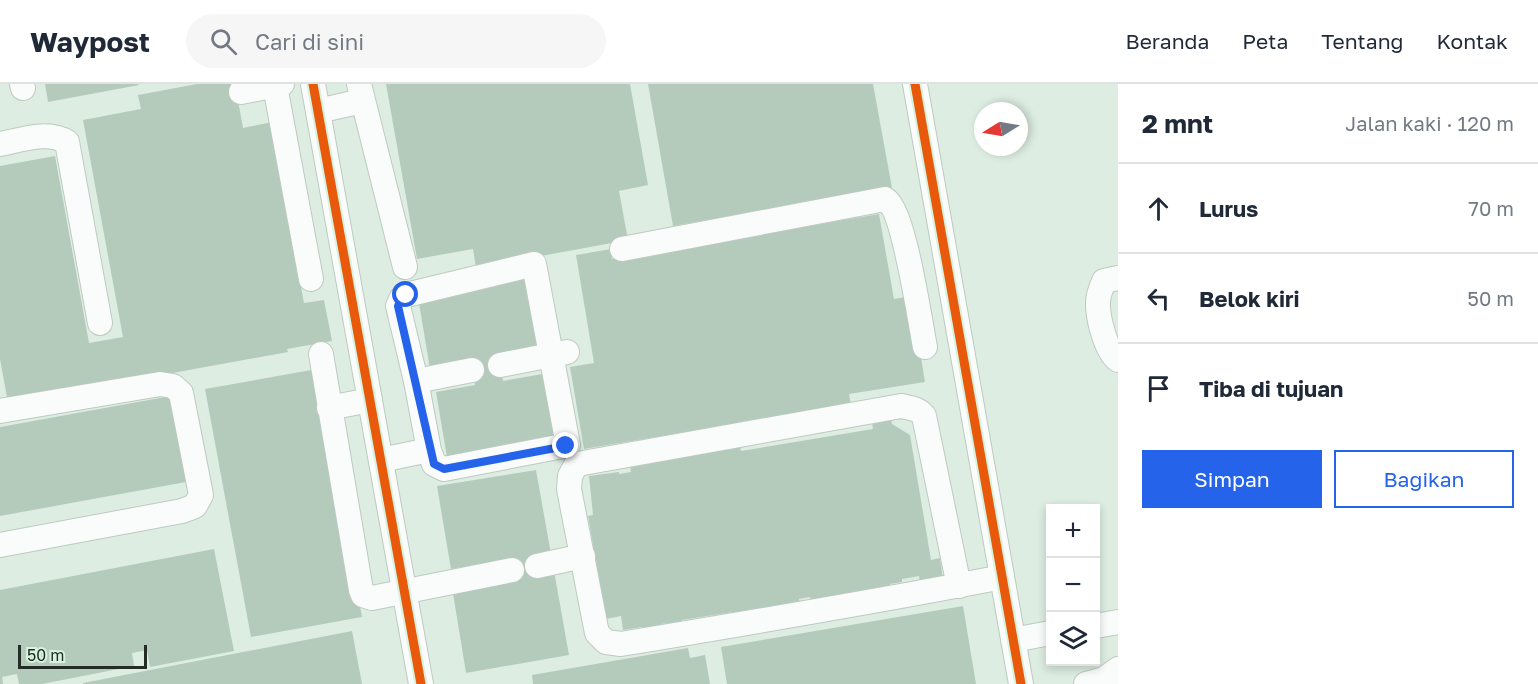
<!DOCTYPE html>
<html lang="id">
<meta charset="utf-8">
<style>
:root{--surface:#fff;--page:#f6f6f7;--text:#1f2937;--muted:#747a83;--line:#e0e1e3;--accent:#2563eb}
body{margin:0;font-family:"Golos Text",sans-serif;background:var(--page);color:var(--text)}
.controls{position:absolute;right:18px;bottom:18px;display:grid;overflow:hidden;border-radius:0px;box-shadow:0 3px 9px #0003}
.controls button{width:54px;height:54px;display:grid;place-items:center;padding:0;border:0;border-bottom:2px solid var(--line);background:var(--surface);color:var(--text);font:30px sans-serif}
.compass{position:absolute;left:974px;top:18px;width:54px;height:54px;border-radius:50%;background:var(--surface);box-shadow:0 3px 9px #0003;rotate:259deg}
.scale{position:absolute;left:18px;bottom:15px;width:129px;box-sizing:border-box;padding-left:6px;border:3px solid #232d26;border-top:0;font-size:16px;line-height:21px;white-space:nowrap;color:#232d26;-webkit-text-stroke:4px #d7f3de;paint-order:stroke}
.stop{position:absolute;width:18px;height:18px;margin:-14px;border:4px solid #2563eb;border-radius:50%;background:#fff}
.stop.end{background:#2563eb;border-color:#fff;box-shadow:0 2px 6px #0008}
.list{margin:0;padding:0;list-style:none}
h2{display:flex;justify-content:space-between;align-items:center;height:78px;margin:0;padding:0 24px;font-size:26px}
h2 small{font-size:20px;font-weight:400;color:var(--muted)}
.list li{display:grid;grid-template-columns:39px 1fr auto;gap:18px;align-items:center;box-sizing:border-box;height:90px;padding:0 24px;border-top:2px solid var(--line)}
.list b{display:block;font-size:22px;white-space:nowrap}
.list em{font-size:20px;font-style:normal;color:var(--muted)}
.actions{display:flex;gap:12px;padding:18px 24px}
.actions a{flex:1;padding:14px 0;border:2px solid var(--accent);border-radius:0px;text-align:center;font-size:21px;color:var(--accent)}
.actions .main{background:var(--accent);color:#fff}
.icon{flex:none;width:33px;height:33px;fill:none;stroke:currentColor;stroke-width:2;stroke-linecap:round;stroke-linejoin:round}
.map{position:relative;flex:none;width:1118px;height:600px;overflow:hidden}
header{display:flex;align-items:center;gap:36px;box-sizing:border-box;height:84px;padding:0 30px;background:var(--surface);border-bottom:2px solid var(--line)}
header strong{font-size:28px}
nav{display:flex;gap:33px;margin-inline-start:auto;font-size:21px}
.search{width:420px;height:54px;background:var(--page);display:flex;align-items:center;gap:15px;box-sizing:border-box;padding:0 21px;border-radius:33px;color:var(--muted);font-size:22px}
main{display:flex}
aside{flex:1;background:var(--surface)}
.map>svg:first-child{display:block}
.building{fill:#b4cbbc}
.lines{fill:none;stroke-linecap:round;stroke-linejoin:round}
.minor-casing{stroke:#bdcac1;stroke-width:26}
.minor{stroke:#fafcfb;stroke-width:24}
.cycleway-casing{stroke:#d7f3de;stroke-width:13}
.cycleway{stroke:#e8590c;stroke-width:9}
.route{stroke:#2563eb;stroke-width:8}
</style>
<header>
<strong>Waypost</strong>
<div class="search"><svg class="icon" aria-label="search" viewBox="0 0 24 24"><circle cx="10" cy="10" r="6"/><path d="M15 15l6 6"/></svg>Cari di sini</div>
<nav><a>Beranda</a><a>Peta</a><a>Tentang</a><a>Kontak</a></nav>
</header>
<main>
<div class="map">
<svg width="1118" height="600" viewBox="0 0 1118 600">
<rect width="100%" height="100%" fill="#ddede2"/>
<g class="building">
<polygon points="45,0 138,0 139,1 48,18"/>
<polygon points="197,0 235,0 243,44 277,37 276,68 304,219 324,216 332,257 287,265 288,268 8,319 0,275 0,82 55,72 89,259 123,253 83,36 141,25 138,11"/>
<polygon points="386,0 630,0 648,101 619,107 628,156 476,184 473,165 417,175"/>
<polygon points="648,0 873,0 892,104 673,142"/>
<polygon points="879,130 894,215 911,212 925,298 849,310 851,320 584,365 570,283 594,279 576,171 611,165 612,175"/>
<polygon points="530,194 543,266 499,273 503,297 548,289 560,360 448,379 436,308 475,301 471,278 430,285 418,213"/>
<polygon points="317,285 362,533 251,553 205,305"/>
<polygon points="171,312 186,398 0,432 0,343"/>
<polygon points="890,329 892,340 910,351 931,476 940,474 943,495 920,499 919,492 902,495 902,498 890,500 892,511 812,524 810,513 799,515 801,526 735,537 733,528 682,536 684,544 669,546 668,539 661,540 663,551 644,554 642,543 623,546 621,532 606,535 588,432 593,431 589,392 619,388 619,390 631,388 629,376 739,357 741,367 873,345 871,332"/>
<polygon points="536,386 569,571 466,589 452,503 510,475 451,485 437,402"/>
<polygon points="214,465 234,567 150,583 147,566 132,569 134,582 42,600 19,600 17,590 2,593 3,600 0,600 0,506"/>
<polygon points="963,522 976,600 727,600 721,563"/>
<polygon points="352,547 362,600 83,600 83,599"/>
<polygon points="688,564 690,574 705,571 710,600 533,600 532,591"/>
</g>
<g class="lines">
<defs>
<g id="minor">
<polyline points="22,0 23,4"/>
<polyline points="313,0 421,600"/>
<polyline points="359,0 405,183"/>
<polyline points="915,0 1021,600"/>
<polyline points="275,2 311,195"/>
<polyline points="241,8 282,0"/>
<polyline points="318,27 362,17"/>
<path d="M0 60C21 56 48 46 67 58L100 239"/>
<path d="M622 165 885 115C904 125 920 238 925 263"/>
<path d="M1118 194 1104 197C1102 202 1100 207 1099 211 1095 227 1105 266 1118 276"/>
<polyline points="321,270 361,506 363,511 372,514 512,486"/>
<polyline points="500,281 567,268"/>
<polyline points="416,297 472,286"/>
<polyline points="329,324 370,316"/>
<polyline points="0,327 160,300 173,302 181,309 201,411 195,422 182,427 0,461"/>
<polyline points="381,376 429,366 434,380 444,385 568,361 534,180 406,211 401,215 398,222 416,297 429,366"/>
<polyline points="537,482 583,472"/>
<path d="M959 502 924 332C918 324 910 324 901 322L583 379 576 381 570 392 569 405 597 549 606 558 621 560C748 539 875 518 1002 493"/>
<polyline points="1096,542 1118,538"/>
<polyline points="1013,556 1050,549"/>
<polyline points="1086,600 1104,595 1118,585"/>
</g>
</defs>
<use href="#minor" class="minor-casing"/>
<use href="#minor" class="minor"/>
<defs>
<g id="cycleway">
<polyline points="313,0 421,600"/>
<polyline points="915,0 1021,600"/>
</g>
</defs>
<use href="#cycleway" class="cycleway-casing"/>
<use href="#cycleway" class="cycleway"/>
</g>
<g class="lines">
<polyline class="route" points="406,211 401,215 398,222 434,380 444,385 566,362"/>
</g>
</svg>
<div class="controls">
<button>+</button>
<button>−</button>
<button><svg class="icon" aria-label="layers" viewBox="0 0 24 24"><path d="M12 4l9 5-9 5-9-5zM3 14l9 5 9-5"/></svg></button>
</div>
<svg class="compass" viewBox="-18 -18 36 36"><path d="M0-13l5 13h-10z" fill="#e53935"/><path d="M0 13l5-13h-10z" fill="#747a83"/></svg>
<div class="scale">50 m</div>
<div class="stop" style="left:406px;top:211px"></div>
<div class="stop end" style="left:566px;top:362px"></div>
</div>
<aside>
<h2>2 mnt<small>Jalan kaki · 120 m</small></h2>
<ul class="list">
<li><svg class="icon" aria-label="ahead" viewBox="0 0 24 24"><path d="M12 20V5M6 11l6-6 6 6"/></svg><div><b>Lurus</b></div><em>70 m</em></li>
<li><svg class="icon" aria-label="left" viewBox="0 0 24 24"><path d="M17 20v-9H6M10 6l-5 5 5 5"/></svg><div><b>Belok kiri</b></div><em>50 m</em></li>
<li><svg class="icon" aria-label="arrive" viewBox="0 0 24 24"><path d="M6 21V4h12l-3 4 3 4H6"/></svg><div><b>Tiba di tujuan</b></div></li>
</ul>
<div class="actions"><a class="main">Simpan</a><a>Bagikan</a></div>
</aside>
</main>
